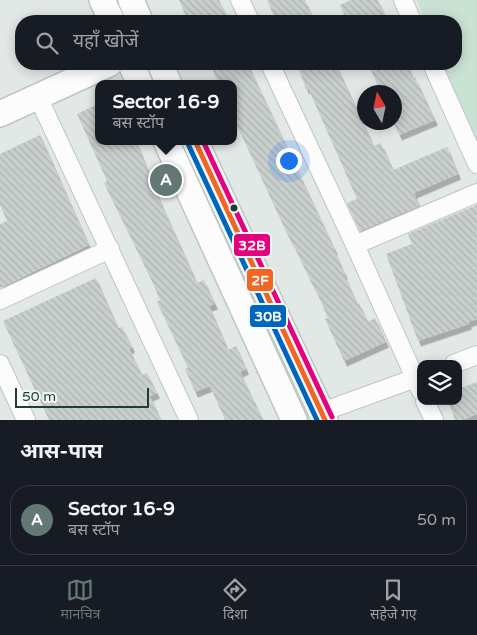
<!DOCTYPE html>
<html lang="hi">
<meta charset="utf-8">
<style>
:root{--surface:#171b24;--page:#20242c;--text:#f1f3f6;--muted:#9ea1a6;--line:#363941;--accent:#637875}
body{margin:0;font-family:"Varela Round","Noto Sans Devanagari",sans-serif;background:var(--page);color:var(--text)}
.controls{position:absolute;right:15px;bottom:15px;display:grid;overflow:hidden;border-radius:10px;box-shadow:0 2px 12px #0003}
.controls button{width:45px;height:45px;display:grid;place-items:center;padding:0;border:0;border-bottom:1px solid var(--line);background:var(--surface);color:var(--text);font:25px sans-serif}
.compass{position:absolute;left:357px;top:85px;width:45px;height:45px;border-radius:50%;background:var(--surface);box-shadow:0 2px 12px #0003;rotate:351deg}
.scale{position:absolute;left:15px;bottom:12px;width:134px;box-sizing:border-box;padding-left:5px;border:2px solid #1f3c38;border-top:0;font-size:14px;line-height:18px;white-space:nowrap;color:#1f3c38;-webkit-text-stroke:4px #f0f8f5;paint-order:stroke}
.you{position:absolute;left:288px;top:160px;width:18px;height:18px;margin:-12px;border:4px solid #fff;border-radius:50%;background:#1a73e8;box-shadow:0 0 0 8px #1a73e833}
.badge{display:grid;place-items:center;width:32px;height:32px;border-radius:50%;background:var(--accent);color:#fff;font-size:16px;font-weight:700}
.pin{position:absolute;translate:-50% -50%;border:2px solid #fff;box-shadow:0 1px 5px #0006}
.popup{position:absolute;left:95px;top:80px;width:142px;height:65px;box-sizing:border-box;display:grid;place-content:center;border-radius:10px;background:var(--surface);filter:drop-shadow(0 1px 4px #0005);font-size:16px;white-space:nowrap;color:var(--muted)}
.popup b{font-size:19px;color:var(--text)}
.popup::after{content:'';position:absolute;left:50%;top:100%;margin-left:-10px;border:10px solid transparent;border-top-color:var(--surface)}
.list{margin:0;padding:0;list-style:none}
h2{display:flex;justify-content:space-between;align-items:center;height:65px;margin:0;padding:0 20px;font-size:21px}
h2 small{font-size:16px;font-weight:400;color:var(--muted)}
.list li{display:grid;grid-template-columns:32px 1fr auto;gap:15px;align-items:center;box-sizing:border-box;height:70px;margin:0 10px 10px;padding:0 10px;border:1px solid var(--line);border-radius:20px}
.list b{display:block;font-size:19px;white-space:nowrap}
.list p{margin:0;font-size:16px;white-space:nowrap;color:var(--muted)}
.list em{font-size:16px;font-style:normal;color:var(--muted)}
.icon{flex:none;width:28px;height:28px;fill:none;stroke:currentColor;stroke-width:2;stroke-linecap:round;stroke-linejoin:round}
.map{position:relative;flex:none;width:477px;height:420px;overflow:hidden}
.search{position:absolute;background:var(--surface);box-shadow:0 2px 12px #0003;left:15px;right:15px;top:15px;height:55px;display:flex;align-items:center;gap:12px;box-sizing:border-box;padding:0 18px;border-radius:20px;color:var(--muted);font-size:19px}
.sheet{height:145px;background:var(--surface)}
nav{display:flex;justify-content:space-around;align-items:center;box-sizing:border-box;height:70px;border-top:1px solid var(--line);background:var(--surface);font-size:14px;color:var(--muted)}
nav a{display:grid;justify-items:center;gap:2px}
nav .on{color:var(--accent)}
.map>svg:first-child{display:block}
.green{fill:#cae2d4}
.building{fill:url(#building-back-hatch);filter:url(#shadow)}
.lines{fill:none;stroke-linecap:round;stroke-linejoin:round}
.street-casing{stroke:#bfc5c3;stroke-width:20}
.secondary-casing{stroke:#bec6c4;stroke-width:28}
.street{stroke:#fbfcfb;stroke-width:18}
.secondary{stroke:#fbfcfb;stroke-width:25}
.bus-1-casing{stroke:#f0f8f5;stroke-width:9}
.bus-2-casing{stroke:#f0f8f5;stroke-width:9}
.bus-3-casing{stroke:#f0f8f5;stroke-width:9}
.bus-1{stroke:#f26522;stroke-width:5}
.bus-2{stroke:#0065bd;stroke-width:5}
.bus-3{stroke:#e5007d;stroke-width:5}
.bus-dot{fill:#1f3c38;stroke:#f0f8f5;stroke-width:2}
.line-badge{stroke:#f0f8f5;stroke-width:2}
.badge-label{font-size:14px;text-anchor:middle;font-weight:bold;fill:#fff}
</style>
<div class="map">
<svg width="477" height="420" viewBox="0 0 477 420">
<defs>
<pattern id="building-back-hatch" width="6" height="6" patternUnits="userSpaceOnUse" patternTransform="scale(1.25)"><rect width="6" height="6" fill="#c9cfcd"/><path d="M-1 5l2 2M0 0l6 6M5-1l2 2" fill="none" stroke="#acb3b1"/></pattern>
<filter id="shadow"><feDropShadow dx="3" dy="5.5" stdDeviation="0" flood-color="#0004"/></filter>
</defs>
<rect width="100%" height="100%" fill="#e2e8e6"/>
<polygon class="green" points="417,0 477,0 477,145 443,64 456,64 456,21 425,21"/>
<g class="building">
<polygon points="179,0 219,0 229,21 188,21"/>
<polygon points="267,0 305,0 314,21 276,21"/>
<polygon points="351,0 378,0 387,21 347,21 340,5"/>
<polygon points="210,64 248,64 335,250 334,250 345,274 344,274 357,304 359,303 368,322 375,318 386,342 344,361 325,319 328,318 315,288 314,288 292,242 291,242 234,119 234,84 219,84"/>
<polygon points="297,64 336,64 374,146 381,143 393,170 447,147 458,174 414,193 419,206 360,231 347,203 357,199 308,88 306,89"/>
<polygon points="368,64 407,64 413,78 415,77 435,120 399,135 394,124 394,92 381,92"/>
<polygon points="98,104 98,141 136,141 161,203 197,283 204,280 215,304 209,306 228,350 236,346 246,369 240,372 263,420 225,420 210,386 195,392 185,369 188,368 157,302 160,300 151,279 104,183 107,181 77,114"/>
<polygon points="40,135 89,245 0,288 0,224 7,221 0,205 0,154"/>
<polygon points="477,205 477,319 468,322 469,324 418,341 386,254 412,244 408,234"/>
<polygon points="96,278 118,328 122,327 132,347 129,349 142,375 147,373 157,393 150,396 161,420 49,420 3,321"/>
<polygon points="477,382 477,414 463,420 455,420 448,401 458,401 458,389"/>
</g>
<g class="lines">
<defs>
<g id="street">
<polyline points="240,0 250,21"/>
<polyline points="403,0 412,21"/>
<polyline points="270,64 355,245 421,391"/>
<polyline points="432,64 477,164"/>
<polyline points="38,97 189,420"/>
<polyline points="355,245 477,193"/>
<polyline points="0,300 110,249"/>
<polyline points="0,364 26,420"/>
<polyline points="454,364 477,355"/>
<polyline points="425,401 434,420"/>
<polyline points="322,412 421,376"/>
</g>
<g id="secondary">
<polyline points="102,0 112,21"/>
<polyline points="131,0 140,21"/>
<polyline points="131,64 140,84"/>
<polyline points="160,64 169,84"/>
<polyline points="0,114 109,64"/>
<polyline points="166,141 294,420"/>
<polyline points="195,141 325,420"/>
</g>
</defs>
<use href="#street" class="street-casing"/>
<use href="#secondary" class="secondary-casing"/>
<use href="#street" class="street"/>
<use href="#secondary" class="secondary"/>
<defs>
<polyline id="bus-1" points="195,141 325,420"/>
<polyline id="bus-2" points="188,144 317,420"/>
<polyline id="bus-3" points="203,141 332,417"/>
</defs>
<use href="#bus-1" class="bus-1-casing"/>
<use href="#bus-2" class="bus-2-casing"/>
<use href="#bus-3" class="bus-3-casing"/>
<use href="#bus-1" class="bus-1"/>
<use href="#bus-2" class="bus-2"/>
<use href="#bus-3" class="bus-3"/>
</g>
<circle class="bus-dot" cx="234" cy="208" r="4.5"/>
<g class="line-badge">
<rect x="233" y="233" width="38" height="24" rx="5" fill="#e5007d"/>
<rect x="246" y="268" width="28" height="24" rx="5" fill="#f26522"/>
<rect x="249" y="304" width="38" height="24" rx="5" fill="#0065bd"/>
</g>
<g class="badge-label">
<text x="252" y="250">32B</text>
<text x="260" y="285">2F</text>
<text x="268" y="321">30B</text>
</g>
</svg>
<div class="controls">
<button><svg class="icon" aria-label="layers" viewBox="0 0 24 24"><path d="M12 4l9 5-9 5-9-5zM3 14l9 5 9-5"/></svg></button>
</div>
<svg class="compass" viewBox="-18 -18 36 36"><path d="M0-13l5 13h-10z" fill="#e53935"/><path d="M0 13l5-13h-10z" fill="#9ea1a6"/></svg>
<div class="scale">50 m</div>
<div class="you"></div>
<div class="pin badge" style="left:166px;top:180px">A</div>
<div class="popup"><b>Sector 16-9</b>बस स्टॉप</div>
<div class="search"><svg class="icon" aria-label="search" viewBox="0 0 24 24"><circle cx="10" cy="10" r="6"/><path d="M15 15l6 6"/></svg>यहाँ खोजें</div>
</div>
<section class="sheet">
<h2>आस-पास<small></small></h2>
<ul class="list">
<li><span class="badge">A</span><div><b>Sector 16-9</b><p>बस स्टॉप</p></div><em>50 m</em></li>
</ul>
</section>
<nav>
<a class="on"><svg class="icon" aria-label="map" viewBox="0 0 24 24"><path d="M3 6l6-2 6 2 6-2v14l-6 2-6-2-6 2zM9 4v14M15 6v14"/></svg>मानचित्र</a>
<a><svg class="icon" aria-label="directions" viewBox="0 0 24 24"><path d="M12 3l9 9-9 9-9-9zM9 14v-3h6M13 9l2 2-2 2"/></svg>दिशा</a>
<a><svg class="icon" aria-label="saved" viewBox="0 0 24 24"><path d="M7 4h10v16l-5-4-5 4z"/></svg>सहेजे गए</a>
</nav>
